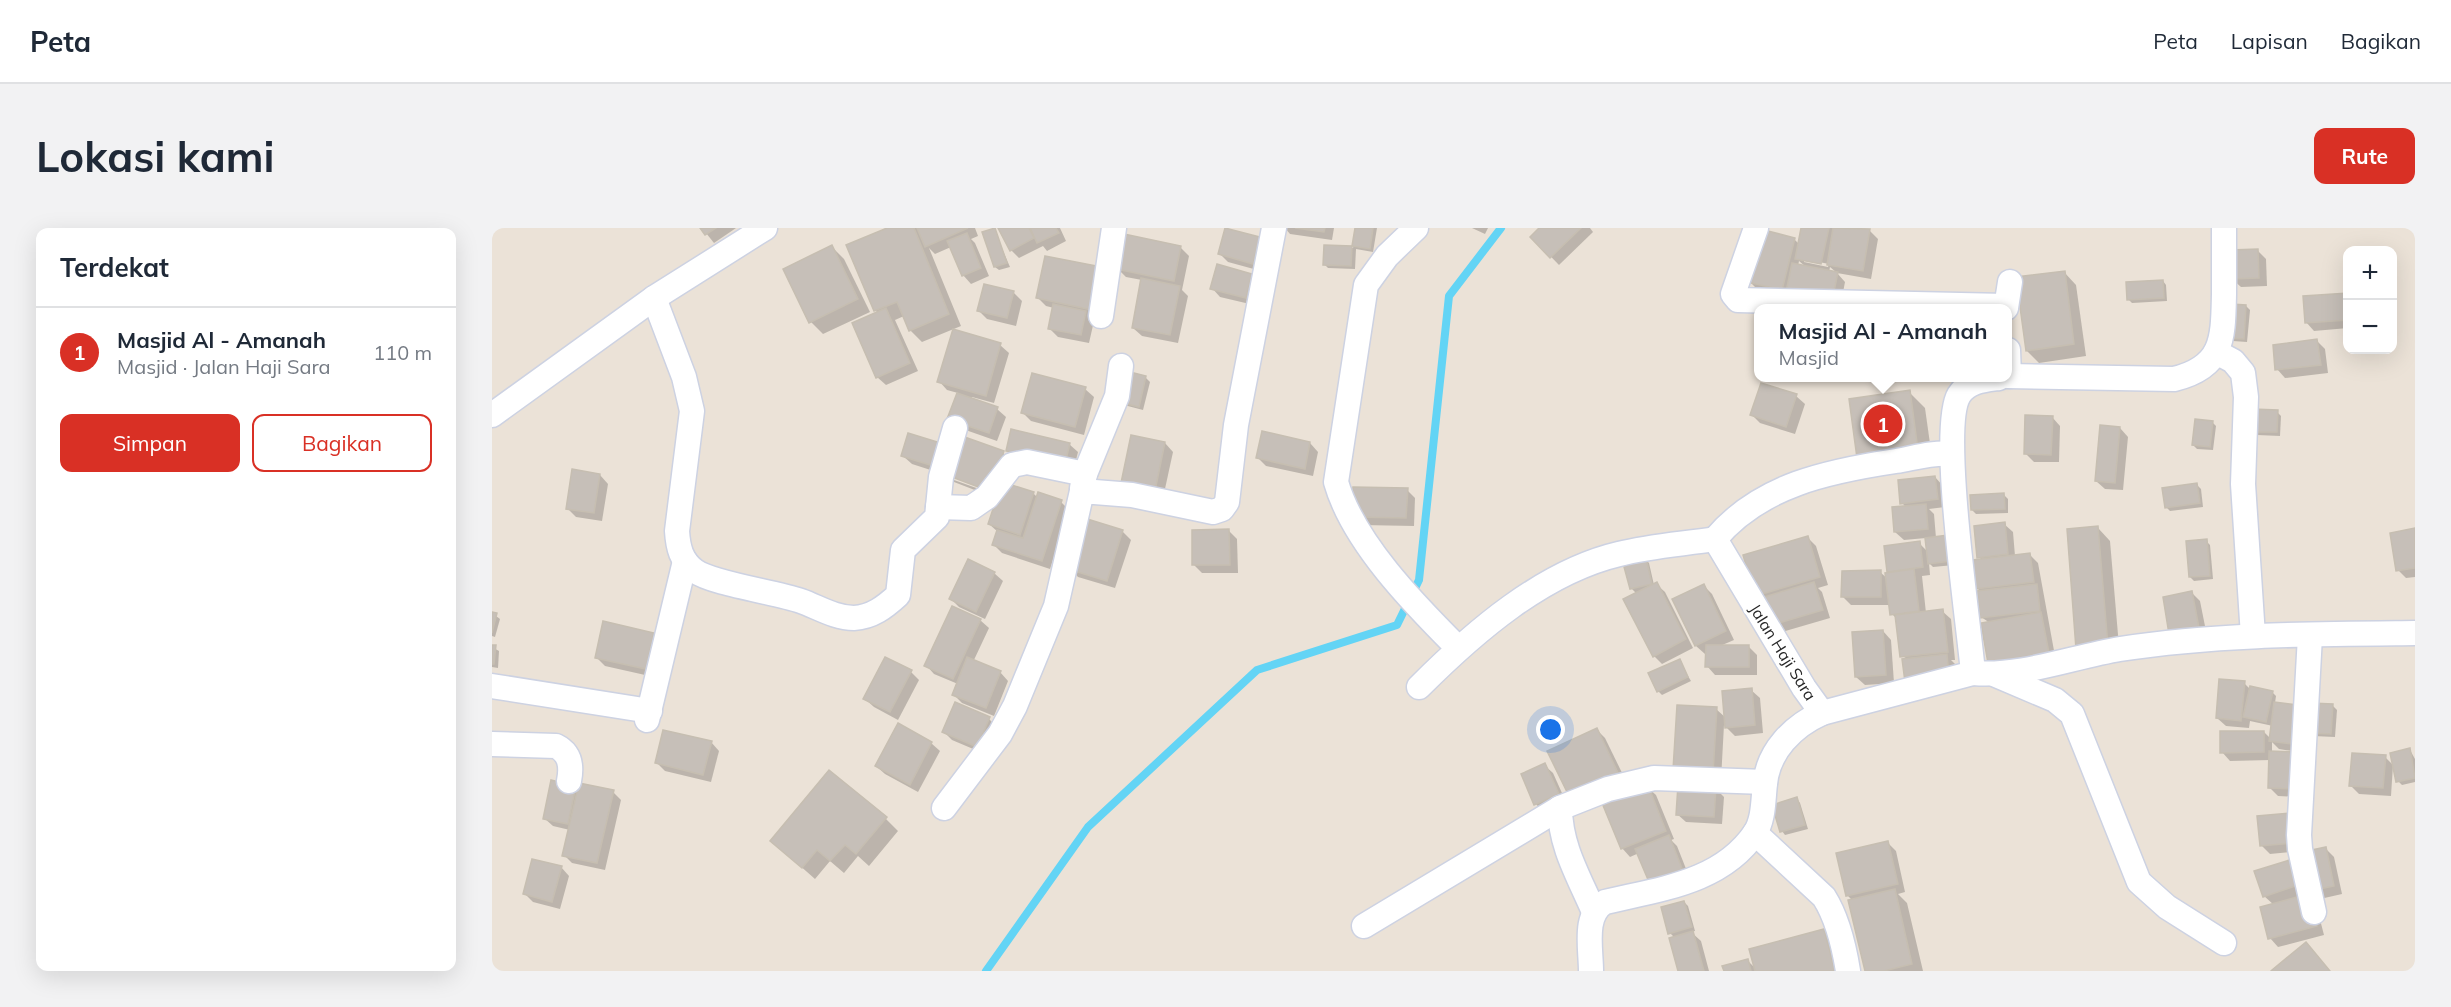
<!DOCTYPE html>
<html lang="id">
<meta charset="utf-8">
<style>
:root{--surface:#fff;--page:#f2f2f3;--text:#1f2937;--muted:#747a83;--line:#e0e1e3;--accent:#d93025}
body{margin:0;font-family:Mulish,sans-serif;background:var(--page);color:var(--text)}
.controls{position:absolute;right:18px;top:18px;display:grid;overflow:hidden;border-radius:12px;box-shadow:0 6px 24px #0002}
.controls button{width:54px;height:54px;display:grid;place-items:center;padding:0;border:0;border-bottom:2px solid var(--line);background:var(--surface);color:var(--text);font:30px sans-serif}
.you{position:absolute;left:1059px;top:502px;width:21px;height:21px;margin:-15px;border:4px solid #fff;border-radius:50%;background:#1a73e8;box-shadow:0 0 0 9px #1a73e833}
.badge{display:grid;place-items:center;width:39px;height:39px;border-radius:50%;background:var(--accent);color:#fff;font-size:20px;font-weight:700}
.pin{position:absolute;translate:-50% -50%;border:3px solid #fff;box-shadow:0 2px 6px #0006}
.popup{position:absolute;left:1262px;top:76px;width:258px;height:78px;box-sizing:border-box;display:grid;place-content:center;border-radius:12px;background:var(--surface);filter:drop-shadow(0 2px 4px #0005);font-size:20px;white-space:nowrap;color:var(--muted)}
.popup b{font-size:22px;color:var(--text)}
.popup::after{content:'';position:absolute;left:50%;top:100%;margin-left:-12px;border:12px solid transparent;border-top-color:var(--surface)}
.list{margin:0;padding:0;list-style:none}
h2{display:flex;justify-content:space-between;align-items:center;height:78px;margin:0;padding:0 24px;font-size:26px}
h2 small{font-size:20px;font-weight:400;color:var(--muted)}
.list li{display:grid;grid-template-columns:39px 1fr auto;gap:18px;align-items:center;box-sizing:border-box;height:90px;padding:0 24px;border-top:2px solid var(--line)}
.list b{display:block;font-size:22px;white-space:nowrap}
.list p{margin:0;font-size:20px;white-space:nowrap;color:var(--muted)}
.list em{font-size:20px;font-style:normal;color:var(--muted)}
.actions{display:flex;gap:12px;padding:18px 24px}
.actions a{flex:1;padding:14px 0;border:2px solid var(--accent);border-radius:12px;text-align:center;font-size:21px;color:var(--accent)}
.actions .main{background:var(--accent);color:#fff}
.map{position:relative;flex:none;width:1923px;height:743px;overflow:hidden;border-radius:12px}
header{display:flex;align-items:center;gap:36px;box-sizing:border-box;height:84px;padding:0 30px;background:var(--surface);border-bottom:2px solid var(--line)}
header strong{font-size:28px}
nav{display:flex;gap:33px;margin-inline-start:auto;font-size:21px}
.intro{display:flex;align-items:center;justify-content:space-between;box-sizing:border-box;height:144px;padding:0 36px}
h1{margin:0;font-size:42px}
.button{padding:15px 27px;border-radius:12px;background:var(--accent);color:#fff;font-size:21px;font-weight:700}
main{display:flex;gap:36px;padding:0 36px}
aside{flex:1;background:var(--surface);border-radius:12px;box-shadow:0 6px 24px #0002}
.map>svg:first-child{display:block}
.shadow{fill:#0003;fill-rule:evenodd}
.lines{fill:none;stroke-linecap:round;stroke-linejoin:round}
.stream{stroke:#63d4f5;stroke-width:8}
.building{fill:#c6bfb8;stroke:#c6beb1;stroke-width:1.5}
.minor-casing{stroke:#cdd2e2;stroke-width:27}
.minor{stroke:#fff;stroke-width:24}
.labels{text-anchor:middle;stroke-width:6;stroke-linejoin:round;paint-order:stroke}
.street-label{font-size:16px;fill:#272727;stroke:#fff}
</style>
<header>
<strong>Peta</strong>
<nav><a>Peta</a><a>Lapisan</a><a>Bagikan</a></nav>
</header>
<div class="intro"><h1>Lokasi kami</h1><a class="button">Rute</a></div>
<main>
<aside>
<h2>Terdekat<small></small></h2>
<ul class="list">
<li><span class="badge">1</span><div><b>Masjid Al - Amanah</b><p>Masjid · Jalan Haji Sara</p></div><em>110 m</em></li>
</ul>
<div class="actions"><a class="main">Simpan</a><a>Bagikan</a></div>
</aside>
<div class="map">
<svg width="1923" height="743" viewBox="0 0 1923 743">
<rect width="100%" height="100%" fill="#ebe2d7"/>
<g class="shadow">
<polygon points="210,0 244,0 222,15"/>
<polygon points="399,0 483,0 486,8 479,11 483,15 497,48 479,56 471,47 459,19 443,26 437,20 469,98 430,114 418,102 412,88 403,92 426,143 394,157 385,149 386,85 383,82"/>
<polygon points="508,0 568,0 574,13 555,23 551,18 527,30 519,22"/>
<polygon points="793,0 842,0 840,12 798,6"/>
<polygon points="865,0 885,0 881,24 864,21 863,41 836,40 832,36 833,19 861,20"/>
<polygon points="980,0 996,0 993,6"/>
<polygon points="1049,0 1098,0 1101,4 1067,37 1040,9"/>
<path d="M1311 0H1363L1377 2 1386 11 1379 51 1345 45 1338 39 1337 44 1345 45 1353 54 1348 80 1265 61 1257 53 1302 11 1307 16ZM1312 31 1337 36 1336 39 1312 34ZM1307 33 1314 39 1306 38Z"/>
<polygon points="502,2 518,39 507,42 503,39"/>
<polygon points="633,7 689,20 697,28 690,62 696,68 686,115 650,108 641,100 650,52 634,49 625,40"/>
<polygon points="767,10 776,18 769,43 736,34 727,25"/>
<polygon points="340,19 352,31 378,84 331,106 319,94"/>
<polygon points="1765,22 1774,31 1775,58 1749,59 1740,51"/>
<polygon points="555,29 608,89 596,87 602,93 597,115 566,109 557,100 562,80 554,78 546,70"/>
<polygon points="1572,44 1584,57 1594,128 1547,135 1535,123"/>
<polygon points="759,47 768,56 762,77 728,69 720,60"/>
<polygon points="1671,53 1674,57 1675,73 1640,75 1636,71"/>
<polygon points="521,64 530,73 524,98 495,91 487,83"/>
<polygon points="1855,67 1856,100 1822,103 1814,94"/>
<polygon points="1754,78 1758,82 1755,114 1741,113 1737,109"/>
<polygon points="1825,113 1833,121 1836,145 1793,150 1785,141"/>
<polygon points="508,117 517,125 502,175 480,169 479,171 505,181 514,189 505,213 465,199 457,190 466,165 455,162 447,153"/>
<polygon points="636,145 654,150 658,154 651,182 632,177"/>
<polygon points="1408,150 1436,150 1436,154 1412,154"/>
<polygon points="1270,156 1304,168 1313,176 1303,206 1268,195 1260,187"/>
<polygon points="593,161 602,169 592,207 539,193 531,185"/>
<polygon points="1417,164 1433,180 1441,237 1382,245"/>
<polygon points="1785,184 1789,188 1788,208 1765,207 1761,204"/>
<polygon points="1560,189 1568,198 1567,234 1542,234 1533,225"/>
<polygon points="1720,194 1724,198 1721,222 1705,221 1701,217"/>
<polygon points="1628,200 1636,209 1631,262 1613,261 1604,253"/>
<polygon points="640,208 673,215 681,224 671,270 639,263"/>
<path d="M467 209 511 225 520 233 511 256 542 266 546 270 569 274 577 282 558 341 510 325 502 317 506 304 497 296 506 271 462 254 454 247 420 236 411 228ZM462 248 505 265 504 267 462 252Z"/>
<polygon points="818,215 826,224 821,248 774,238 766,230"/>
<polygon points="577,216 586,224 581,244 524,231 515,222"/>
<polygon points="108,247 116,256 110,293 84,289 76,281"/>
<polygon points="1443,249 1451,258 1453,279 1437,281 1442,286 1444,310 1462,337 1441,339 1437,335 1438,347 1430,348 1434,385 1450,383 1459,391 1463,432 1459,432 1463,436 1465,457 1410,428 1405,391 1400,386 1399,377 1359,377 1351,369 1388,344 1397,352 1393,319 1427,315 1436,324 1434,310 1412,312 1403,304 1414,279 1410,275"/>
<polygon points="1705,257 1709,261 1711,279 1678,283 1674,279"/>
<polygon points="915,262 923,270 922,298 870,297 861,289"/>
<polygon points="1512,267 1516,271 1516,285 1484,286 1480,282"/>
<polygon points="593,292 631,304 639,312 623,360 586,349 578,340"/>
<polygon points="1512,296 1521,304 1523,328 1538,327 1546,335 1565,439 1489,389 1489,364 1485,360 1490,332 1487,329"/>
<polygon points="1606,300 1618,313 1628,430 1598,432"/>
<polygon points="1923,302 1923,349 1914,350 1906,342"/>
<polygon points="737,303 745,311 746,345 710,345 702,337"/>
<polygon points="1316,310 1324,318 1336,357 1326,360 1330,364 1338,390 1290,404 1265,367"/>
<polygon points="1714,313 1718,317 1721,351 1702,353 1698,349"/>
<polygon points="1153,331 1157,335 1162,357 1164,356 1173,364 1201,420 1170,436 1162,428 1145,366 1139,360"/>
<polygon points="502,345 511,353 493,391 467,379 459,371"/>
<polygon points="1212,358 1220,366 1242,412 1228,418 1257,419 1265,427 1265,447 1223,447 1215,438 1215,425 1213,426 1204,418 1182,372"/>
<polygon points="1700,365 1708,373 1715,408 1687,413"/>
<polygon points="0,385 8,391 3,409 0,408"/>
<polygon points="488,392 497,400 481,434 508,444 516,453 502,488 470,475 462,467 466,456 442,446 434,437"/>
<polygon points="1391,403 1399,412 1402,455 1373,457 1364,449"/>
<polygon points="161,406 170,415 162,449 113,438 104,429"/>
<polygon points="0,419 7,423 6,440 0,439"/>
<polygon points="1187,433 1199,453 1170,467 1166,463"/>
<polygon points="419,444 427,452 406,492 382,479 373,471"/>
<path d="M1752 455 1758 461 1780 464 1784 468 1783 475 1804 478 1811 569 1786 568 1778 560 1779 532 1738 533 1730 524 1772 504 1779 511 1781 498 1758 493 1757 500 1734 498 1725 490ZM1780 514 1787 521 1800 523V525L1780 524Z"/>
<polygon points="1259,462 1268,470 1271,505 1243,508 1232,497 1229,552 1190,550 1224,481 1234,490"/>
<polygon points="1841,478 1845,482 1843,509 1821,508"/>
<polygon points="497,491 505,499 493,526 460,512 452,504"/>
<polygon points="1104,501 1113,510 1134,553 1057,524"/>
<polygon points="219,514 227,523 219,554 173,543 165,535"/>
<polygon points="439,515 448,523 426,564 393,546 384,538"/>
<polygon points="1918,522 1923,531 1923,554 1910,557 1906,553"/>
<polygon points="1893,529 1901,537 1899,568 1867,566 1859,558"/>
<polygon points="1052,537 1061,545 1074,574 1052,585 1044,576 1031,547"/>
<polygon points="83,559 87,562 121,564 129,572 113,642 80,635 72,627 78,602 61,598 52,590"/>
<polygon points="1155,559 1164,567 1182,611 1179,612 1185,618 1200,656 1147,625 1138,629 1130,620"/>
<polygon points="1223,560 1232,569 1230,596 1194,594 1185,586"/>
<polygon points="1305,571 1308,575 1316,601 1293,607 1290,603"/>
<polygon points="1800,586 1811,623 1778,626 1770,618"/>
<polygon points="394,591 406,603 377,638 366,628 352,645 338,633 323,651 280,613"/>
<polygon points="1395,614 1404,623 1413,664 1406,666 1415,675 1431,743 1374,743 1358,673 1360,672 1356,668 1346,626"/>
<polygon points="1833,620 1842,629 1850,666 1828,671"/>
<polygon points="1800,632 1824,676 1832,707 1786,719 1778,710 1782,677 1772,668"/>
<polygon points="69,639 77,648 68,681 41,674 33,666"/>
<polygon points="1192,674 1196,678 1203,703 1199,704 1209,713 1217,743 1188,743 1179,711 1183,710 1178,705"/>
<polygon points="1331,702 1344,715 1352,743 1233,743 1232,739 1256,733 1264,741"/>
</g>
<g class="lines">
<polyline class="stream" points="494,743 596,599 765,442 905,397 927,352 957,68 1009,0"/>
</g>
<g class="building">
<polygon points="208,0 224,0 213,7"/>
<polygon points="395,0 422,0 457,86 417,103 405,74 382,83 354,17"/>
<polygon points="425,0 476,0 433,19"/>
<polygon points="503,0 515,35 502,39 490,4"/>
<polygon points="506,0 537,0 542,10 518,23"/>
<polygon points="538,0 564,0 567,5 545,15"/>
<polygon points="733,0 768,9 761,36 726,26"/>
<polygon points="803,0 833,0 832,4"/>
<polygon points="863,0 881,0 878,21 860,18"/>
<polygon points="1047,0 1089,0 1058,30 1038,9"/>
<polygon points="1309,0 1337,0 1329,36 1303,31"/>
<polygon points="1341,0 1378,1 1371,43 1335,37"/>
<polygon points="1268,1 1303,10 1290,62 1255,54"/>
<polygon points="475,5 489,40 470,48 455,13"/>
<polygon points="632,6 689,18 682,53 624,41"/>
<polygon points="340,17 366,71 317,95 291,41"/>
<polygon points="832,17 860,18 859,38 831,37"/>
<polygon points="1766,21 1767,50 1739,51 1738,22"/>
<polygon points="553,28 610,39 600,82 544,70"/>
<polygon points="1300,35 1346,44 1340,73 1294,64"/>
<polygon points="725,36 760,46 754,70 718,61"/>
<polygon points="1573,43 1582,116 1534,123 1524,49"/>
<polygon points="649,50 688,58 678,107 640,100"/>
<polygon points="1671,52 1672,70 1635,72 1634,54"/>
<polygon points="492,56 522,63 515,90 485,83"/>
<polygon points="1856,65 1856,92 1813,95 1811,68"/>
<polygon points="561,76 594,83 589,107 556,101"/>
<polygon points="1739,76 1754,77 1752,111 1736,110"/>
<polygon points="394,80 418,135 384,150 360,95"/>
<polygon points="461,101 509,115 494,168 445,154"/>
<polygon points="1825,111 1829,137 1783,142 1781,117"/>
<polygon points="634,143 654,148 647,179 627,174"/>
<polygon points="540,145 594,159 583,199 529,185"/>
<polygon points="1269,155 1305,166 1294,199 1258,187"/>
<polygon points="1418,162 1426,222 1365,230 1357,171"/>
<polygon points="465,165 506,179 497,205 455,191"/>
<polygon points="1760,181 1786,182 1785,204 1759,204"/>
<polygon points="1533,187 1561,188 1559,227 1532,226"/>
<polygon points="1703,191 1721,193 1718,219 1700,217"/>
<polygon points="1608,197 1628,199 1623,255 1603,253"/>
<polygon points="519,201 578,215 573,236 514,223"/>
<polygon points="770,203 818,214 813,241 764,230"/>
<polygon points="416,205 455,217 448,240 409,228"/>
<polygon points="467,207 512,223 497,263 452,246"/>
<polygon points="639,207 673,214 663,263 629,255"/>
<polygon points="80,241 108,246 102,285 74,281"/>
<polygon points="1443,248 1446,271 1408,276 1406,252"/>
<polygon points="510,254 542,264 528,307 496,296"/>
<polygon points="1705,255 1708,275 1673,280 1670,260"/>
<polygon points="861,259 916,260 914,290 860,289"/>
<polygon points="546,264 570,272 550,333 500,317 505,302 531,310"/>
<polygon points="1512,265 1513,281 1479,282 1478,267"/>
<polygon points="1434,276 1436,301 1402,304 1400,279"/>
<polygon points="592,290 631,302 615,353 576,341"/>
<polygon points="1513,294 1516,326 1485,330 1482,298"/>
<polygon points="1606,298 1616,418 1584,421 1575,301"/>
<polygon points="1923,300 1923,340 1904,343 1898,305"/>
<polygon points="737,301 738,337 700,337 700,302"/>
<polygon points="1456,307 1459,333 1436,336 1433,310"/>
<polygon points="1316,308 1328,349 1263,368 1251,327"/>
<polygon points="1715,311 1718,348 1697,349 1694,313"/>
<polygon points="1428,313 1431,339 1395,344 1392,318"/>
<polygon points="1538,325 1542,354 1484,361 1481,332"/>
<polygon points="1154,330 1160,356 1138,361 1131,335"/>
<polygon points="476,331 503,344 484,384 457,371"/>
<polygon points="1422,341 1427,383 1398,387 1393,345"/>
<polygon points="1389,342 1389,369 1349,369 1350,343"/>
<polygon points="1165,354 1194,411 1161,429 1131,371"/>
<polygon points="1322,354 1331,382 1280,397 1272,369"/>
<polygon points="1212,356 1234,403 1203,418 1180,371"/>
<polygon points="1545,356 1548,383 1488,390 1485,363"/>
<polygon points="1700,363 1707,400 1677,406 1671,369"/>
<polygon points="460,378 489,391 461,451 432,438"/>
<polygon points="1451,381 1456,424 1408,429 1403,387"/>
<polygon points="0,384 5,385 0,405"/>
<polygon points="1549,384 1558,430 1497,441 1489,395"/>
<polygon points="111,393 162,405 154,441 103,430"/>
<polygon points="1391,402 1394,447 1363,449 1360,404"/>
<polygon points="0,417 4,417 2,436 0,436"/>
<polygon points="1214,417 1257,417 1257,439 1213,439"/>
<polygon points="1455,426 1457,449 1413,454 1410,431"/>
<polygon points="393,429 420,442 398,484 371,471"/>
<polygon points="475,429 509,443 494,480 460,467"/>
<polygon points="1188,431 1196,449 1165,464 1156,445"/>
<polygon points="1727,451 1753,453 1749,493 1724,490"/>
<polygon points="1758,458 1781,463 1774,494 1751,489"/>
<polygon points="1260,460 1263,497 1233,500 1230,463"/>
<polygon points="463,474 498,489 485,519 450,504"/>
<polygon points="1782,474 1805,477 1799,516 1777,513"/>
<polygon points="1818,475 1841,476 1839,506 1816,505"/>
<polygon points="1185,477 1225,479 1221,545 1181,542"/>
<polygon points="406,495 440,514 418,557 383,538"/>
<polygon points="1105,500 1126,545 1077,568 1055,523"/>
<polygon points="171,502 220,513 211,547 163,535"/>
<polygon points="1728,503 1772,503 1772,524 1728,525"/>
<polygon points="1918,520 1923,550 1904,554 1898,525"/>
<polygon points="1777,523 1805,524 1803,561 1776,560"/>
<polygon points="1860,525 1894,527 1891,560 1857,558"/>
<polygon points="1053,535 1067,566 1042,577 1029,546"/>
<polygon points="337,542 395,589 364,626 353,617 338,633 325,622 310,640 278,613"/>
<polygon points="59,552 84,558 76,596 51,591"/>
<polygon points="87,555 122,562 105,635 70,628"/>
<polygon points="1156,557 1174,603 1129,621 1110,575"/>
<polygon points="1186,557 1224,559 1222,589 1184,587"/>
<polygon points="1305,569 1313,597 1288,604 1280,577"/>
<polygon points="1800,585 1803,615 1768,618 1765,588"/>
<polygon points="1177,607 1193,648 1160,661 1143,621"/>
<polygon points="1396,613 1406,656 1354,668 1344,625"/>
<polygon points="1834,619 1842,658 1818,663 1810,624"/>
<polygon points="40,631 70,638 60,674 31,666"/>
<polygon points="1801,631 1809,656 1771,669 1762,643"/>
<polygon points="1403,661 1420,736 1392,743 1373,743 1356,672"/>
<polygon points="1816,666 1825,698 1776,711 1768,679"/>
<polygon points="1192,673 1200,699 1176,706 1169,679"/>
<polygon points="1332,701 1343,743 1263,743 1257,721"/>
<polygon points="1201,703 1212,743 1186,743 1177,710"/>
<polygon points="1814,714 1838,743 1779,743 1780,742"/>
<polygon points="1256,731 1259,743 1232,743 1230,738"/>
</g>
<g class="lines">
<defs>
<g id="minor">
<path d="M924 0 895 28 874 57 844 254C861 314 922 376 966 420"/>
<polyline points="1264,0 1241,66 1246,72 1514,78"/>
<path d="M162 70 192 149 200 183 185 303C186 319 189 333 203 343 221 356 284 364 309 373 326 379 343 390 362 390 380 389 393 379 406 367L411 322 445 289 449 249 463 200"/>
<polyline points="1514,80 1518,54"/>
<polyline points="609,88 622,0"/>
<polyline points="1516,122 1517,148"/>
<polyline points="1724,124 1741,133 1751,145 1754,169 1751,256 1761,408"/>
<path d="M1516 148 1682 151C1732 139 1731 110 1732 66 1732 44 1732 22 1732 0"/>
<polyline points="0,187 162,70 273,0"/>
<polyline points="590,260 593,246 625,168 629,138"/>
<polyline points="446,279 479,280 495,269 520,237 535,234 593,246"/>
<path d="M1223 311C1268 257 1337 243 1404 233 1422 230 1441 224 1459 226"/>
<polyline points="1818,408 1807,607 1808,621 1822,684"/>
<path d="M1481 445C1530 449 1580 429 1628 421 1723 406 1827 406 1923 405"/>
<polyline points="1504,447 1563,472 1580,486 1647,654 1675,679 1732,715"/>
<polyline points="0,458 158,483"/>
<path d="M927 459C982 404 1051 344 1127 326 1158 318 1191 316 1223 311"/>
<path d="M1330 485 1481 445C1477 396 1447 200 1467 167 1476 153 1492 152 1507 150"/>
<polyline points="155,492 193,333"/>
<path d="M0 516 64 518C78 525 80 538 77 553"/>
<polyline points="452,580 508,506 523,478 564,378 590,263 640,267 721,284 730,281 735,274 744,197 782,0"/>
<path d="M1263 605 1332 669C1346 691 1352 718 1356 743"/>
<path d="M1102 684C1087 649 1068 618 1068 580L1116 561 1162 550 1273 554"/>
<polyline points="872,698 1068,580"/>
<path d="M1099 743C1099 720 1091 687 1113 674 1167 661 1229 655 1263 605 1272 591 1271 572 1273 556 1276 523 1301 498 1330 485L1312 460 1223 311"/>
</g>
</defs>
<use href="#minor" class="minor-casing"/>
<use href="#minor" class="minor"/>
</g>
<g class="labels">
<g class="street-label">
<text transform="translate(1291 424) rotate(58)" y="6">Jalan Haji Sara</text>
</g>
</g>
</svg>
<div class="controls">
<button>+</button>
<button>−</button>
</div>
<div class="you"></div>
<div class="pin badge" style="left:1391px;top:196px">1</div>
<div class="popup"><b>Masjid Al - Amanah</b>Masjid</div>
</div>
</main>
